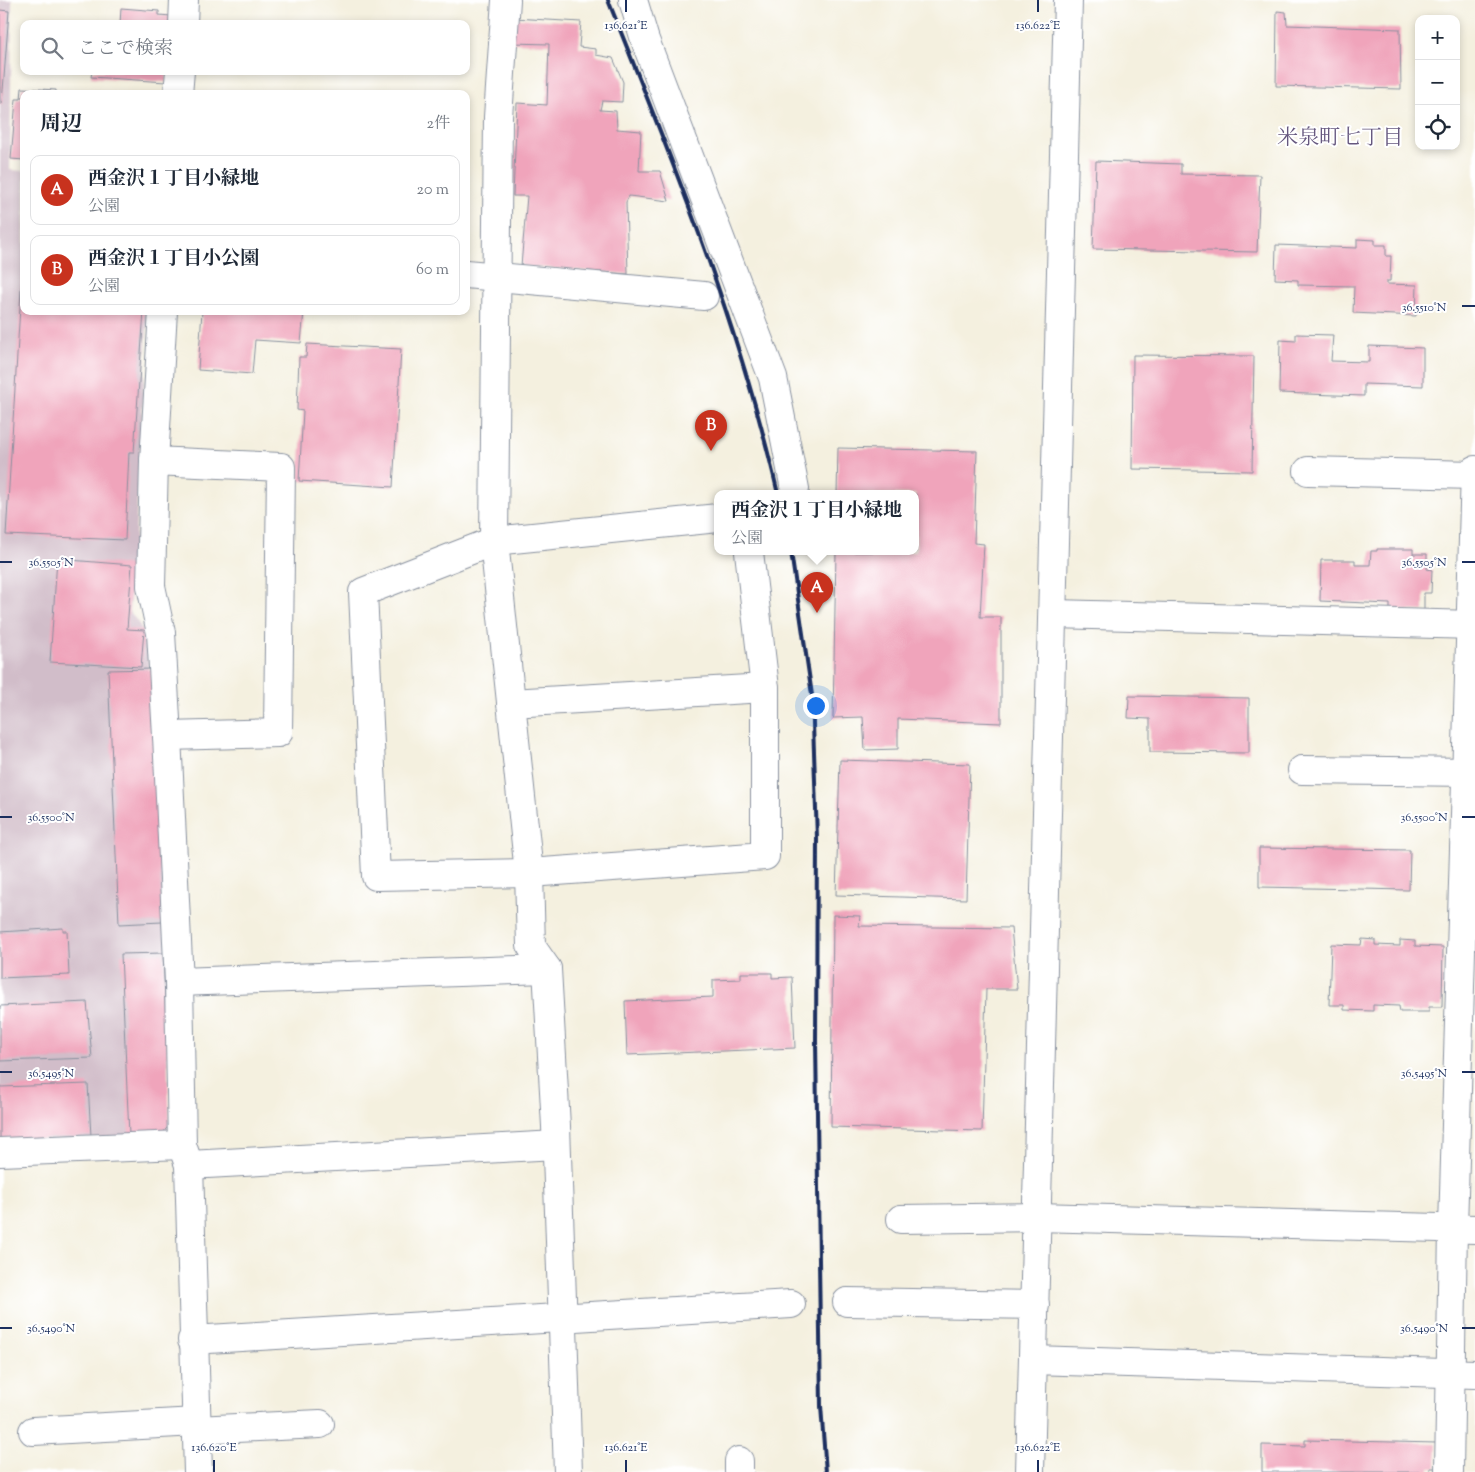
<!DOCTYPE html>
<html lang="ja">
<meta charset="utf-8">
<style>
:root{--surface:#fff;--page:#f6f6f7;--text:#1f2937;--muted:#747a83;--line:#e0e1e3;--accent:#c8321e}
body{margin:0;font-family:"Sorts Mill Goudy","Noto Serif JP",serif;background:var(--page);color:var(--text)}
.controls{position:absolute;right:15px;top:15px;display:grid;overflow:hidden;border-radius:10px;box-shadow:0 2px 8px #0003}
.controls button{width:45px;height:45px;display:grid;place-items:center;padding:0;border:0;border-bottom:1px solid var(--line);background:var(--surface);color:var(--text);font:25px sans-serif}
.you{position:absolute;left:815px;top:705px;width:18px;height:18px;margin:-12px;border:4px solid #fff;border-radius:50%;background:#1a73e8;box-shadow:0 0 0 8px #1a73e833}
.badge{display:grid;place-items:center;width:32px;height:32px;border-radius:50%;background:var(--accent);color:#fff;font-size:16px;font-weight:700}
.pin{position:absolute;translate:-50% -41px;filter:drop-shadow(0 1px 2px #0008)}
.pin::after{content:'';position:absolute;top:26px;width:18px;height:15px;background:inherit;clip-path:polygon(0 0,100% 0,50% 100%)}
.popup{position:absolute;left:714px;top:490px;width:205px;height:65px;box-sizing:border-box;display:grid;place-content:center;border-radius:10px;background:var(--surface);filter:drop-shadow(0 1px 4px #0005);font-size:16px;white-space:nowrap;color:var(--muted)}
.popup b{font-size:19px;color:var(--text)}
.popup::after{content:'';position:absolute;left:50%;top:100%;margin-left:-10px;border:10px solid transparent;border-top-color:var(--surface)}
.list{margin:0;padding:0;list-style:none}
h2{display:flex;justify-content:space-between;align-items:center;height:65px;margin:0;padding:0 20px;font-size:21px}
h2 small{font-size:16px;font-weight:400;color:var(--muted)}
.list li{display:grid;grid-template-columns:32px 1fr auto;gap:15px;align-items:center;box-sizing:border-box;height:70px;margin:0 10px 10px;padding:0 10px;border:1px solid var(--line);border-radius:10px}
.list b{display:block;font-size:19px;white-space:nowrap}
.list p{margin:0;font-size:16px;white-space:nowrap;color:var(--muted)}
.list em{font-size:16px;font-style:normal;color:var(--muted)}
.icon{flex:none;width:28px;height:28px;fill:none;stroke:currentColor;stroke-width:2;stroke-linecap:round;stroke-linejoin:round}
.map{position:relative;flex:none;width:1475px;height:1472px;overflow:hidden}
.search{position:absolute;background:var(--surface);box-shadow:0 2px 8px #0003;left:20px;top:20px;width:450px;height:55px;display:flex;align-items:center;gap:12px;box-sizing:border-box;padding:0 18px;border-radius:10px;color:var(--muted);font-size:19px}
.panel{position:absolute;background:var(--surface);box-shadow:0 2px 8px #0003;left:20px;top:90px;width:450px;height:225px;border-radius:10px}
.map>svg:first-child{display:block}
.industrial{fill:#d1bdc9}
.building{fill:#f0a4bb}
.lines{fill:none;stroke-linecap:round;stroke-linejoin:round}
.minor-casing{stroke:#88909e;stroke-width:30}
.minor{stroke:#fff;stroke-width:28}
.rail{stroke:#1b2f5e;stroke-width:4}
.ticks{fill:none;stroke:#1b2f5e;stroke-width:2}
.labels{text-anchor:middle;stroke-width:4;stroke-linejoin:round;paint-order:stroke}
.neighbourhood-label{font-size:21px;fill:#66587f;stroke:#fff}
.ticks-label{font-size:12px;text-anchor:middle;fill:#1b2f5e;stroke:#fff;stroke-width:4;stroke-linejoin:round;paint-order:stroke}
</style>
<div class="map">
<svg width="1475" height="1472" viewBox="0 0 1475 1472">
<rect width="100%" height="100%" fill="#fff"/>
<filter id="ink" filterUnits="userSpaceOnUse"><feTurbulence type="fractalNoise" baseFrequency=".02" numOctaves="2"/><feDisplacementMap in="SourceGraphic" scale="10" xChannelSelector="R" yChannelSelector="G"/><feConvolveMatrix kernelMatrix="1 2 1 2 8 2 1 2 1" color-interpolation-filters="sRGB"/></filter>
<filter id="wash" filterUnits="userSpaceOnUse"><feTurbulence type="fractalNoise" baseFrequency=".0096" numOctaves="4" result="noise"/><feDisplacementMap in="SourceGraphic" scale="20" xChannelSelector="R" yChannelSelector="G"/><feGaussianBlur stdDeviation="1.12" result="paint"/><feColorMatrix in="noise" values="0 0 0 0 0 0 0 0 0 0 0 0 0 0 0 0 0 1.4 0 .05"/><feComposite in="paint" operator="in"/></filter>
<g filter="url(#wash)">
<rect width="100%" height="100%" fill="#f4f0df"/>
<polygon class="industrial" points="0,0 12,0 10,170 24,171 24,311 148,311 133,575 129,610 147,636 167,934 168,1136 0,1141"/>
<g id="blocks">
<g class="building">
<polygon points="121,8 159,11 159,15 171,16 170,24 120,24"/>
<polygon points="0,10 9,11 2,104 0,104"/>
<polygon points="1277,11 1286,12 1287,25 1400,29 1401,89 1276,86"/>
<polygon points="514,18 581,22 579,47 596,49 596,55 613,58 623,82 622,102 602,101 600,110 616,111 617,129 641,131 639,171 660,171 669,201 629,196 626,202 628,274 521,266 527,196 513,196 517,103 547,105 549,44 512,43"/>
<polygon points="92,71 167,71 166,82 91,77"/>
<polygon points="22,88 56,90 56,94 24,94 24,160 11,159 16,99 21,99"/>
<polygon points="1096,161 1181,164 1181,174 1260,175 1257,252 1093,249"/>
<polygon points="1357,239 1375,240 1375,245 1386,245 1386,256 1391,256 1390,281 1387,281 1387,284 1417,285 1416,316 1353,313 1354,286 1298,285 1298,280 1275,279 1276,245 1357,248"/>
<polygon points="22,274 24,311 144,311 134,452 129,452 125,540 6,535"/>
<polygon points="202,311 304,311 301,343 255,340 252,374 198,370"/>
<polygon points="1296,334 1333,335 1331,361 1369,362 1369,346 1423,348 1423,386 1364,384 1364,396 1279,393 1280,340 1296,341"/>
<polygon points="307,344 401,349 393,487 299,481 303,411 297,410 299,357 306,357"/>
<polygon points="1133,355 1254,356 1252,471 1132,469"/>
<polygon points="838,448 977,451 974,543 984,544 980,617 1001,617 1001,723 898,719 898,749 865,750 863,717 833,718 836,552 916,552 916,494 837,494"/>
<polygon points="1377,549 1413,549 1413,554 1427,554 1427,569 1432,570 1431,593 1424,593 1424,611 1390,610 1390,604 1320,601 1321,560 1355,560 1355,565 1370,565 1371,551 1377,551"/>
<polygon points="57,559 132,565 127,629 144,630 141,667 50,662"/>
<polygon points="152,669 162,922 119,924 108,670"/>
<polygon points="1129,696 1249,698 1249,753 1150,752 1150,719 1128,718"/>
<polygon points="840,760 970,764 966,899 836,895"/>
<polygon points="1259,848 1410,850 1409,890 1259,887"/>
<polygon points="833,915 860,916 859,926 1011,928 1017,989 986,989 982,1131 831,1127"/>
<polygon points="63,928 63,931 67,931 69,975 0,978 0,932"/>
<polygon points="1362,939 1375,940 1375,945 1400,946 1400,940 1415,941 1415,946 1443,947 1442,1007 1429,1007 1429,1012 1400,1012 1399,1006 1373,1005 1373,1011 1344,1010 1344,1005 1329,1005 1331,944 1361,945"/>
<polygon points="163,953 170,1124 162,1134 129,1135 121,954"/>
<polygon points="741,973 772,973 772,978 792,977 795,1048 627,1055 625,1001 713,997 713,980 741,979"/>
<polygon points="87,1002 92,1058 0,1061 0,1006"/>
<polygon points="88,1084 91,1136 0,1140 0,1087"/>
<polygon points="1305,1440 1437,1443 1436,1468 1430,1468 1430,1472 1262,1472 1262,1445 1305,1446"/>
</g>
</g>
</g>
<g filter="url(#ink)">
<use href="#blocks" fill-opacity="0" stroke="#88909e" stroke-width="1"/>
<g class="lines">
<defs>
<g id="minor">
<polyline points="506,0 498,117 494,541 529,873 531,946 547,969 556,1126 568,1472"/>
<polyline points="633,0 645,40 773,378 795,489"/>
<polyline points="183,24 184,0"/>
<polyline points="178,94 180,71"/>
<polyline points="466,274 704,296"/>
<polyline points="163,311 154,461 151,586 161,633 167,736 179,982 182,1145 189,1165 198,1472"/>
<polyline points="154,461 281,467 278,733 167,736"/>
<polyline points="1308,471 1475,475"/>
<polyline points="718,518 494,541 363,592 376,876 529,873 765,856 765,688 749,552"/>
<polyline points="1053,614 1475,625"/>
<polyline points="511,703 765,688"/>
<polyline points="1302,770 1475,772"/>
<polyline points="179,982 547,969"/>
<polyline points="0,1152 182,1145"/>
<polyline points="189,1165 556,1145"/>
<polyline points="901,1219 1037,1217 1475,1229"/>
<polyline points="847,1302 1035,1305"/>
<polyline points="192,1340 791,1304"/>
<polyline points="1033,1360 1475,1374"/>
<polyline points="196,1430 320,1424"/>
<polyline points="33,1431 196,1422"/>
<polyline points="739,1461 739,1472"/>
<polyline points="1030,1472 1068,0"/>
<polyline points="1449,1472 1453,1228 1475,470"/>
</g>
</defs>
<use href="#minor" class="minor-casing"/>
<use href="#minor" class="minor"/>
<g class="rail">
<path d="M608 0C673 162 739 324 778 494"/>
<polyline points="791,552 812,695 817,838 816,1041 821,1406 826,1472"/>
</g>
</g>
</g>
<path class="ticks" d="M626 0V12M1038 0V12M1462 306H1475M0 562H12M1462 562H1475M0 817H12M1462 817H1475M0 1072H12M1462 1072H1475M0 1328H12M1462 1328H1475M214 1460V1472M626 1460V1472M1038 1460V1472"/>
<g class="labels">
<g class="neighbourhood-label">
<text x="1340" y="144">米泉町七丁目</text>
</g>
</g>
<g class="ticks-label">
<text x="626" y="29">136.621°E</text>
<text x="1038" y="29">136.622°E</text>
<text x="1424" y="311">36.5510°N</text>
<text x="51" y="566">36.5505°N</text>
<text x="1424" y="566">36.5505°N</text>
<text x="51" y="821">36.5500°N</text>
<text x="1424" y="821">36.5500°N</text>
<text x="51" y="1077">36.5495°N</text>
<text x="1424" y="1077">36.5495°N</text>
<text x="51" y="1332">36.5490°N</text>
<text x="1424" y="1332">36.5490°N</text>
<text x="214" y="1451">136.620°E</text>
<text x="626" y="1451">136.621°E</text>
<text x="1038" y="1451">136.622°E</text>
</g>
</svg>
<div class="controls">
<button>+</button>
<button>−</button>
<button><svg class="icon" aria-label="locate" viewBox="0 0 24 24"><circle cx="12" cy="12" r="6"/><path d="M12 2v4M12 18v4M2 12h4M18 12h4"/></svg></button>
</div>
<div class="you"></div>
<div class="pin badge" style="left:817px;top:613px">A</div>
<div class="popup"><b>西金沢１丁目小緑地</b>公園</div>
<div class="pin badge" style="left:711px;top:451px">B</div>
<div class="search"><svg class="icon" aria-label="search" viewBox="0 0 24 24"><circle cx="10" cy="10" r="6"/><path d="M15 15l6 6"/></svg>ここで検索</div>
<section class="panel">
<h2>周辺<small>2件</small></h2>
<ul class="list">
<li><span class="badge">A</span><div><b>西金沢１丁目小緑地</b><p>公園</p></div><em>20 m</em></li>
<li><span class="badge">B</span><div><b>西金沢１丁目小公園</b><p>公園</p></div><em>60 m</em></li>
</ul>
</section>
</div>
